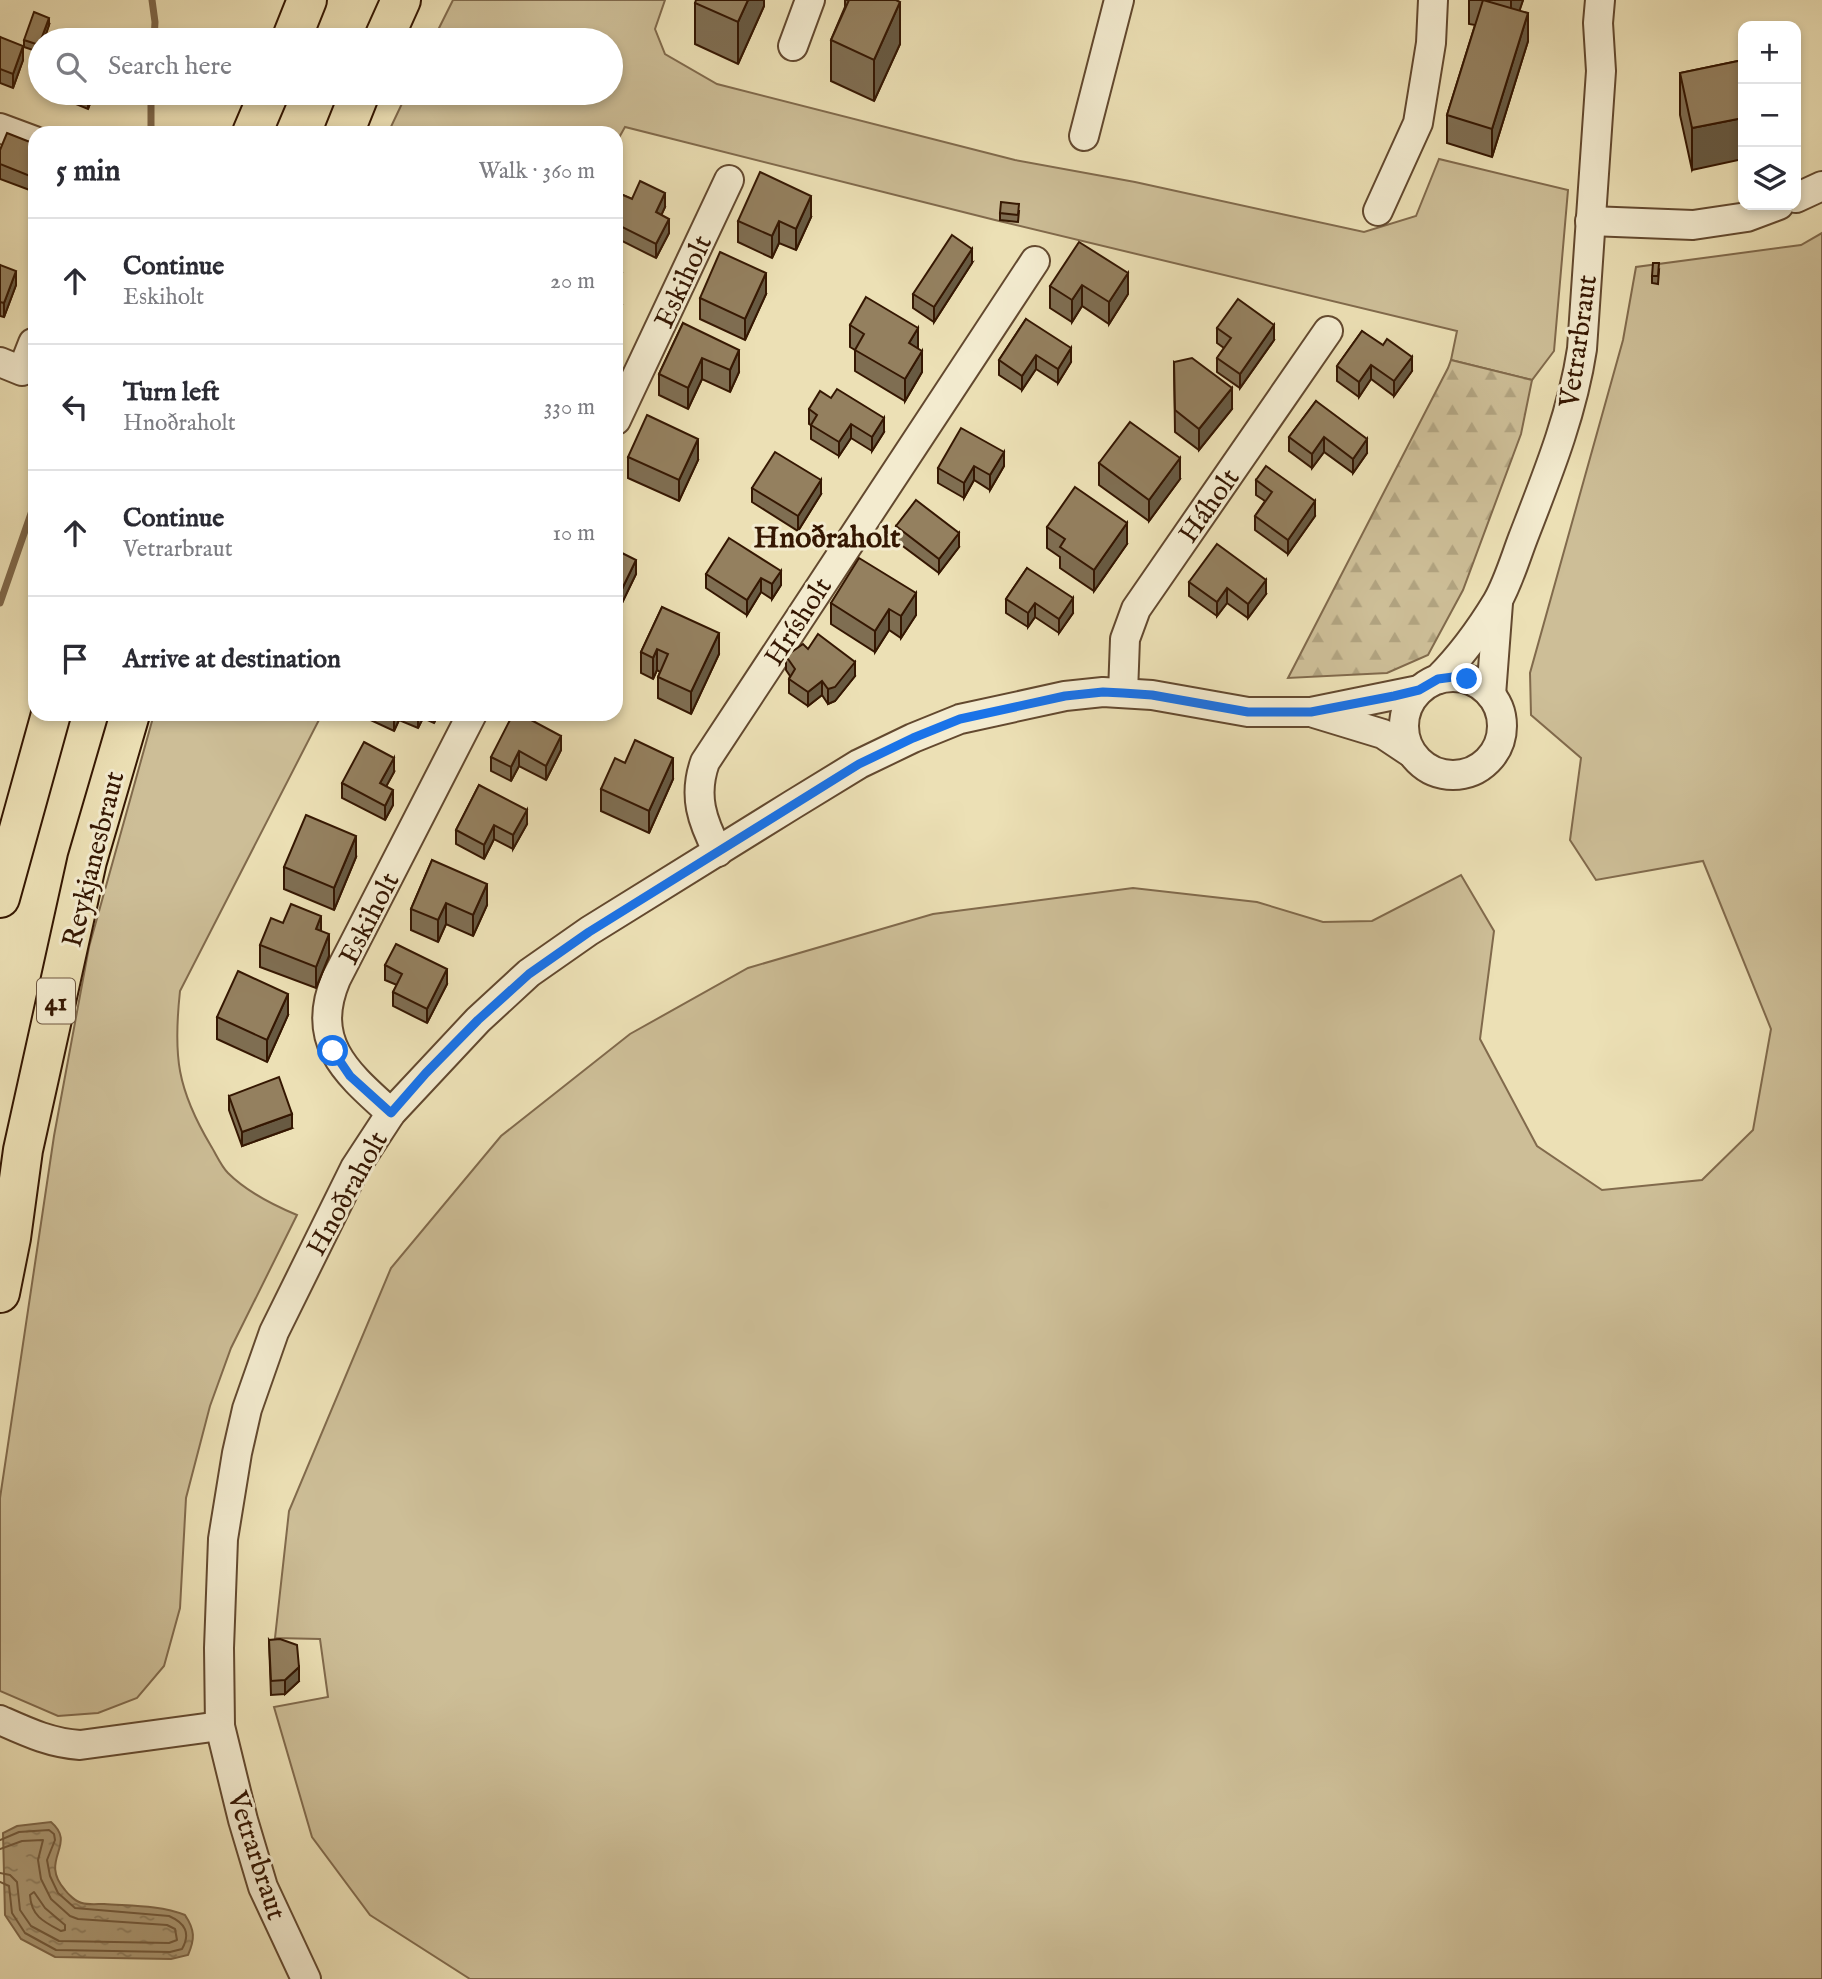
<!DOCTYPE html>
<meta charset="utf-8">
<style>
:root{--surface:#fff;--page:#f2f2f3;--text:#2b2b33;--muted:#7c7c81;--line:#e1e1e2}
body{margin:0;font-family:"IM FELL English",serif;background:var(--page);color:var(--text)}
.controls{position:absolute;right:21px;top:21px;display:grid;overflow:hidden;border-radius:14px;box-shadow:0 4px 10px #0003}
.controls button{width:63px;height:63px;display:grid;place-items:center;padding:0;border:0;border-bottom:2px solid var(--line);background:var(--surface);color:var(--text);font:35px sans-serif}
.stop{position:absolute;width:21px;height:21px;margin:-16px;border:5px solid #1a73e8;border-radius:50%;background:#fff}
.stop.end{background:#1a73e8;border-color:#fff;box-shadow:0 2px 7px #0008}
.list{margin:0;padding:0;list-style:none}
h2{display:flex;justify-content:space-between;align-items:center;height:91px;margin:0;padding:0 28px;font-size:30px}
h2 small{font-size:23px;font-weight:400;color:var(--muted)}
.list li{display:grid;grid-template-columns:46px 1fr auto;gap:21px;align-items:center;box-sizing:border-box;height:126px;padding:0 28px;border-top:2px solid var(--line)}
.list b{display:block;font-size:26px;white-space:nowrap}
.list p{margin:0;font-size:23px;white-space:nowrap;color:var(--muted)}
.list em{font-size:23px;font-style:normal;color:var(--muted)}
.icon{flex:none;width:38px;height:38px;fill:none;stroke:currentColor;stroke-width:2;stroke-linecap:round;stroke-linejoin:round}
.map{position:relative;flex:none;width:1822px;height:1979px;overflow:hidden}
.search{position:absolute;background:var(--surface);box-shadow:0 4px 10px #0003;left:28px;top:28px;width:595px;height:77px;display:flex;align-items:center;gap:18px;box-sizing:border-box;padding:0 24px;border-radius:38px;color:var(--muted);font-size:26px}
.panel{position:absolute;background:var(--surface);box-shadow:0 4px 10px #0003;left:28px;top:126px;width:595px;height:595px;border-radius:21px}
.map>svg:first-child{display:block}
.green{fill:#cdbe97;stroke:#816a4c;stroke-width:2}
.forest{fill:url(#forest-firs);stroke:#816a4c;stroke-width:2}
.water{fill:url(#water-ripples);stroke:#7e6749;stroke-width:2}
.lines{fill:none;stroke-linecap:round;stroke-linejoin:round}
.shore{stroke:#725a3d;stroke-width:2}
.stream{stroke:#7e6749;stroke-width:7}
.minor-casing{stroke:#63492f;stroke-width:32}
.highway-casing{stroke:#351702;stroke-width:42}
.minor{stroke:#f3ebcf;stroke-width:28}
.highway{stroke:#ece0b5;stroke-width:38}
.wall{fill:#7f6e52;stroke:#351702;stroke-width:2}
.shaded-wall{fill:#685a42;stroke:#351702;stroke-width:2}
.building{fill:#94805f;stroke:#351702;stroke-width:2}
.route{stroke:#1a73e8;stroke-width:9}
.labels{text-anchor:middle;stroke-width:6;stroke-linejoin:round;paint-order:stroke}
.shield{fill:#f3ebcf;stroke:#6e5740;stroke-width:2}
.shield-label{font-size:26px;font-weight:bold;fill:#351702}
.street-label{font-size:28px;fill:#351702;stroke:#f3ebcf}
.neighbourhood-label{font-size:30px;font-weight:bold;fill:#351702;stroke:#f3ebcf}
</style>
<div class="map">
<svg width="1822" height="1979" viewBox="0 0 1822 1979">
<defs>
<pattern id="forest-firs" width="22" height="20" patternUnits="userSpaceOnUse" patternTransform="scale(1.75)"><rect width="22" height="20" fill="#cdbe97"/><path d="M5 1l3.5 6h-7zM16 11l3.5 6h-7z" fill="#b1a380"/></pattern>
<pattern id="water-ripples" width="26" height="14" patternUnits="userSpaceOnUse" patternTransform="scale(1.75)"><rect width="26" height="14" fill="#ae9c78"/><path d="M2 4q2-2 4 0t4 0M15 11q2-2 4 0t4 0" fill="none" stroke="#8e7e60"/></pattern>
</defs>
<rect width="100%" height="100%" fill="#ece0b5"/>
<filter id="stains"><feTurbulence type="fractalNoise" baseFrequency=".00286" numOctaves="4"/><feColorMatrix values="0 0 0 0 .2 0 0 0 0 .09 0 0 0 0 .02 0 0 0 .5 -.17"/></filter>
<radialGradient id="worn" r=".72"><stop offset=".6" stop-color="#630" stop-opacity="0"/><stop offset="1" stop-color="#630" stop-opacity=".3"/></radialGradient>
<g class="green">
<polygon points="453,0 665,0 655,29 665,54 717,84 1015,160 1135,182 1364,232 1416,216 1439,159 1568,190 1554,351 1532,380 1451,360 1457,331 995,220 625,127 616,143 616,133 388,133 407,93 611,93 611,40 433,40"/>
<polygon points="1822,233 1822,1979 470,1979 370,1915 312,1837 274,1707 328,1697 320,1639 275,1638 289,1511 391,1268 501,1136 630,1034 748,968 933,914 1133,888 1257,902 1323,922 1372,921 1461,875 1494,931 1480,1039 1537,1146 1602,1190 1702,1180 1753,1130 1771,1029 1703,861 1596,880 1570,840 1581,758 1531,715 1530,673 1623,340 1636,267 1801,245"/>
<path d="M154 714H322L180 991C173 1056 177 1089 211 1146 216 1154 221 1166 228 1173 247 1192 273 1205 297 1215L231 1348 210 1406 186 1498 180 1608 164 1666 137 1698 98 1713 58 1716 0 1691V1498L54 1136 89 947Z"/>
</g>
<polygon class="forest" points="1451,360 1532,380 1521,434 1463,590 1428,655 1387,673 1288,678 1448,368"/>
<path class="water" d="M51 1822C78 1845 38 1859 65 1890 68 1894 76 1902 82 1903 88 1905 97 1904 104 1904 131 1906 160 1905 185 1915 195 1930 195 1939 188 1955L171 1959 55 1957 21 1939 5 1915 3 1833 17 1826Z"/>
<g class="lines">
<g class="shore">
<path d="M0 1840 19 1832 49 1830 54 1834 55 1840 47 1860 50 1876 58 1893 75 1908 169 1916C185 1923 191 1933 182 1949L170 1952 56 1950 25 1933 12 1913 9 1886 0 1882"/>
<polyline points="0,1849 22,1841 43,1840 38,1860 41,1879 51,1899 70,1916 78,1919 167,1925 175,1929 177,1940 169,1943 59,1941 31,1926 20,1910 17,1882 10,1875 0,1873"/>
<path d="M34 1892 45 1908 65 1925V1930L61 1931C44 1922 31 1916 30 1895Z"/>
</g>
<g class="stream">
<polyline points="152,0 155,22 154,40"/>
<polyline points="151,133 151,93"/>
<polyline points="0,603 35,502"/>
</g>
<defs>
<g id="minor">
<polyline points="793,46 810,0"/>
<polyline points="0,128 35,141"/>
<polyline points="1084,136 1119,0"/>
<polyline points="1796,198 1822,186"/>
<polyline points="1378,211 1418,123 1431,43 1433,0"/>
<polyline points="1590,221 1693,225 1747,217 1779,205"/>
<polyline points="0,362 22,371 33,343"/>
<polyline points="616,420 729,180"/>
<circle cx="1453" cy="726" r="49"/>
<path d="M1438 679C1461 656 1480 630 1497 602 1508 583 1515 559 1523 538 1547 476 1572 415 1582 349L1601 71 1598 23 1600 0"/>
<polyline points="1123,693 1125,639 1136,609 1328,331"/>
<polyline points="1491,695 1498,603"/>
<polyline points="1314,713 1383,734 1410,752"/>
<path d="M718 852C702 821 693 796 705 762L1035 261"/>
<path d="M391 1113C348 1074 309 1043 336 979L472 714"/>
<path d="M0 1720C27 1732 50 1743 80 1745L220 1726"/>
<polyline points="306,1979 263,1887 243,1820 220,1726 219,1648 223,1539 237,1453 247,1409 274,1332 355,1168 391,1113 478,1020 529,973 589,931 792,805 859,764 913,738 960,719 1065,696 1103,692 1152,695 1248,712 1311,712 1419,690"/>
</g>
<g id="highway">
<polyline points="291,40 307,0"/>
<polyline points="383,40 401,0"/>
<polyline points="252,133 269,93"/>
<polyline points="344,133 360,93"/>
<polyline points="0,898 51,714"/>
<polyline points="0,1293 11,1238 23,1150 87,861 130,714"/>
</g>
</defs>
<use href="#minor" class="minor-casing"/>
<use href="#highway" class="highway-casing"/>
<use href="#minor" class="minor"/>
<use href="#highway" class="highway"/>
</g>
<g class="wall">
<polygon points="764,0 764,6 738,64 695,44 695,3"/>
<polygon points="845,0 897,0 900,44 874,101 831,81 831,40 845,7"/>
<polygon points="1469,0 1523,0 1519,11 1528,41 1492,157 1447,143 1447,115 1475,25 1469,24"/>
<polygon points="49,25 39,52 24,47 24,40"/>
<polygon points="0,37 23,60 13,88 0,83"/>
<polygon points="1743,60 1692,170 1680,115 1680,73"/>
<polygon points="49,93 94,93 88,109"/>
<polygon points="35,144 35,192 0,179 0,150"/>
<polygon points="616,192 632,199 665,207 661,215 669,233 656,258 616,238"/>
<polygon points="1019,211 1018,222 1000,220 1000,213"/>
<polygon points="811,217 796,250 779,243 772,258 738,242 738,221"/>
<polygon points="972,263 934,322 913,308 913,294"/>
<polygon points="0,265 16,285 4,317 0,316"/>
<polygon points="1659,270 1658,284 1652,283 1652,276"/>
<polygon points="1128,273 1128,294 1109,324 1082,306 1072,322 1050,308 1050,286"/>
<polygon points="766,294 745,340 700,319 700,298"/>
<polygon points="1026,319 1071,362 1058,383 1036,369 1022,390 999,375 999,360"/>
<polygon points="683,323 739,372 730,392 702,379 688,409 659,395 659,374"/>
<polygon points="850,325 918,348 922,372 905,401 855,371 855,350 850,347"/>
<polygon points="1217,328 1274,340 1240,388 1217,372 1217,358 1224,348 1217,343"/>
<polygon points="1362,331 1412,371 1394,396 1371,379 1359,397 1337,381 1337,366"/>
<polygon points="1174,362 1232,409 1199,450 1175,432"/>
<polygon points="1316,401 1367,453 1353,473 1324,452 1312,468 1289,451 1289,437"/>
<polygon points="809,409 884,432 872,451 851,438 839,456 811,439 811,425 809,424"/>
<polygon points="1004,452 1004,466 990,490 974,480 964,498 938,483 938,468"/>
<polygon points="628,457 698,460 679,501 628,478"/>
<polygon points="1099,463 1180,479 1149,521 1099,485"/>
<polygon points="1256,480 1315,516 1288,554 1255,530 1255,516 1265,501 1256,495"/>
<polygon points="752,488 821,494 798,531 752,502"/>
<polygon points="896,526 959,547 939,573 896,541"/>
<polygon points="1047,527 1127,544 1094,591 1060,568 1060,557 1047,548"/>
<polygon points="616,550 636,574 622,603 616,600"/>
<polygon points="1027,568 1073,613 1059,633 1035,617 1028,627 1006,613 1006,599"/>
<polygon points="781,571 781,585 772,599 761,592 747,615 706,588 706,574"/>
<polygon points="1189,582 1266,594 1248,618 1227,603 1217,616 1189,596"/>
<polygon points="916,593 916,615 901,638 889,630 875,652 831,624 831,603"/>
<polygon points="662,607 719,654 691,714 658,698 658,677 660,672 657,670 653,679 641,673 641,652"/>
<polygon points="808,649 855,676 835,701 828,704 822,695 808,706 789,693 789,679 790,676 786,670 786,656"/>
<polygon points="362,714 438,714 434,723 423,718 418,728 399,720 394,731 362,716"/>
<polygon points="561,736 561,750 546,780 519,766 511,781 491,771 491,757"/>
<polygon points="625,763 673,779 649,833 601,811 601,789"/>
<polygon points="394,772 386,786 393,805 385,820 342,798 342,783"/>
<polygon points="479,785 527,824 513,849 494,839 484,859 456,844 456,830"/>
<polygon points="356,857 334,910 284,889 284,867"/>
<polygon points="432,860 487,905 473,936 446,924 438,942 411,930 411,909"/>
<polygon points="283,923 321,931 329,956 316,988 260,967 260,945"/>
<polygon points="385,965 447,984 427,1023 393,1006 393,992 397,985 385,980"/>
<polygon points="288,1015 267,1062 217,1039 217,1017"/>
<polygon points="229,1096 292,1128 242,1146 229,1110"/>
<polygon points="269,1640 299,1681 285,1694 271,1695"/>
</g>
<g class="shaded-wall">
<polygon points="748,0 764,0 764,6 738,64 738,22"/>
<polygon points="1511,0 1523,0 1511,37"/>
<polygon points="900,2 900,44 874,101 874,60"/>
<polygon points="1528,13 1528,41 1492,157 1492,129"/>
<polygon points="49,18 49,25 44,40 41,40"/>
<polygon points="23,46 23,60 13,88 13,74"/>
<polygon points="88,93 94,93 88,109"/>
<polygon points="1743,118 1743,159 1692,170 1692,128"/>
<polygon points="665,193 665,207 656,227 656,212"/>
<polygon points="811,196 811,217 796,250 796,229"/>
<polygon points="669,219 669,233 656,258 656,244"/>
<polygon points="779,221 779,243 772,258 772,236"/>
<polygon points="972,249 972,263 934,322 934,307"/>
<polygon points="16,271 16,285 4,317 4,303"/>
<polygon points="622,273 622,287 616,300 616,285"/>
<polygon points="766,273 766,294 745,340 745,319"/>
<polygon points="1128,273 1128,294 1109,324 1109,302"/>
<polygon points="1082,285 1082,306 1072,322 1072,300"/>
<polygon points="622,305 622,320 616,333 616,318"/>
<polygon points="1274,325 1274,340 1240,388 1240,374"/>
<polygon points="918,328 918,349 909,343"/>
<polygon points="1071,348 1071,362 1058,383 1058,369"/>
<polygon points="739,350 739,372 730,392 730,370"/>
<polygon points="922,351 922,372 905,401 905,379"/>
<polygon points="1036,355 1036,369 1022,390 1022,376"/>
<polygon points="1412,357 1412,371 1394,396 1394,381"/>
<polygon points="702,358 702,379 688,409 688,388"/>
<polygon points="1371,365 1371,379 1359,397 1359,382"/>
<polygon points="1232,388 1232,409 1199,450 1199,429"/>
<polygon points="884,418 884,432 872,451 872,437"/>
<polygon points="851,424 851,438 839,456 839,442"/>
<polygon points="1324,437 1324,452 1312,468 1312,454"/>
<polygon points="698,439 698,460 679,501 679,480"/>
<polygon points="1367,439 1367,453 1353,473 1353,459"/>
<polygon points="1004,452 1004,466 990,490 990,475"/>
<polygon points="1180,458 1180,479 1149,521 1149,500"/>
<polygon points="974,466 974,480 964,498 964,483"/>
<polygon points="821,480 821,494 798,531 798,516"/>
<polygon points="1315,501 1315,516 1288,554 1288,540"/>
<polygon points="1127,523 1127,544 1094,591 1094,570"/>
<polygon points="959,533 959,547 939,573 939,559"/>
<polygon points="636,560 636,574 622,603 622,589"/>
<polygon points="781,571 781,585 772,599 772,584"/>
<polygon points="761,578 761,592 747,615 747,600"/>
<polygon points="1266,580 1266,594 1248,618 1248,604"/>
<polygon points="1227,588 1227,603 1217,616 1217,602"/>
<polygon points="916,593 916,615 901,638 901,616"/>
<polygon points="1073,598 1073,613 1059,633 1059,619"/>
<polygon points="1035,603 1035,617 1028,627 1028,613"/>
<polygon points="889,609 889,630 875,652 875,631"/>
<polygon points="719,633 719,654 691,714 691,692"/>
<polygon points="657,649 657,670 653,679 653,658"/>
<polygon points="855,662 855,676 835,701 828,704 828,689"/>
<polygon points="822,681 822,695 808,706 808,692"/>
<polygon points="394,714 399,714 399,720 394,731"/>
<polygon points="418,714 423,714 423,718 418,728"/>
<polygon points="434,714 438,714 434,723"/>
<polygon points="561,736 561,750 546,780 546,766"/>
<polygon points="519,751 519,766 511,781 511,767"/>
<polygon points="394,758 394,772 380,798 380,783"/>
<polygon points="673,758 673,779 649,833 649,811"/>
<polygon points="393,790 393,805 385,820 385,806"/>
<polygon points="527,810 527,824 513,849 513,835"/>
<polygon points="494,825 494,839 484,859 484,845"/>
<polygon points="356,836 356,857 334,910 334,888"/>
<polygon points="487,884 487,905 473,936 473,915"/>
<polygon points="446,903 446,924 438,942 438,920"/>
<polygon points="321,916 321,937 316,929"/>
<polygon points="329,934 329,956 316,988 316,967"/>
<polygon points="447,969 447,984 427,1023 427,1009"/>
<polygon points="288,994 288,1015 267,1062 267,1040"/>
<polygon points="292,1114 292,1128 242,1146 242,1132"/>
<polygon points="299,1667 299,1681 285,1694 285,1680"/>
</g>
<g class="building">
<polygon points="696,0 748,0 738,22 695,3"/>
<polygon points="849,0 896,0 900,2 874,60 831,40"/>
<polygon points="1483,0 1528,13 1492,129 1447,115"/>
<polygon points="34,12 49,18 39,45 24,40"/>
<polygon points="99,33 110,38 109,40 95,40"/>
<polygon points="56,35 69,40 54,40"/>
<polygon points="0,37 23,46 13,74 0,69"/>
<polygon points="1743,60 1743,118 1692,128 1680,73"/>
<polygon points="7,133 35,144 35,178 0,164 0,150"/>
<polygon points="760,172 811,196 796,229 779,221 772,236 738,221"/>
<polygon points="640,181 665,193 656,212 669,219 656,244 616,224 616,192 632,199"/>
<polygon points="1001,202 1019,204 1018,215 1000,213"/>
<polygon points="952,235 972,249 934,307 913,294"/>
<polygon points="1079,242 1128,273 1109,302 1082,285 1072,300 1050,286"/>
<polygon points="720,252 766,273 745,319 700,298"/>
<polygon points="1653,263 1659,263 1658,276 1652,276"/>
<polygon points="0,265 16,271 4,303 0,302"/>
<polygon points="616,270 622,273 616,285"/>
<polygon points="866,297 918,328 909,343 922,351 905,379 855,350 864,334 850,325"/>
<polygon points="1238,299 1274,325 1240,374 1217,358 1231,338 1217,328"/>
<polygon points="616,302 622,305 616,318"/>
<polygon points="1026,319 1071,348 1058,369 1036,355 1022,376 999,360"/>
<polygon points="683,323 739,350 730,370 702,358 688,388 659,374"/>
<polygon points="1362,331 1383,345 1387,339 1412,357 1394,381 1371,365 1359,382 1337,366"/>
<polygon points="1192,358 1232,388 1199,429 1175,410 1174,362"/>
<polygon points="837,389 884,418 872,437 851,424 839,442 811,425 817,415 809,409 820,391 831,398"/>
<polygon points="1316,401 1367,439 1353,459 1324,437 1312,454 1289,437"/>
<polygon points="647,415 698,439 679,480 628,457"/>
<polygon points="1130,422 1180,458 1149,500 1099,463"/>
<polygon points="961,428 1004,452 990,475 974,466 964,483 938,468"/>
<polygon points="775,452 821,480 798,516 752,488"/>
<polygon points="1266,466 1315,501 1288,540 1255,516 1272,492 1256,480"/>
<polygon points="1075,487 1127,523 1094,570 1060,547 1065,539 1047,527"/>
<polygon points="916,500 959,533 939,559 896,526"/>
<polygon points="729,538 781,571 772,584 761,578 747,600 706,574"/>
<polygon points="1217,544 1266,580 1248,604 1227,588 1217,602 1189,582"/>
<polygon points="616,550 636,560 622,589 616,586"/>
<polygon points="859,558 916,593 901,616 889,609 875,631 831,603"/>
<polygon points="1027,568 1073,598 1059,619 1035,603 1028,613 1006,599"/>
<polygon points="662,607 719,633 691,692 658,677 668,654 657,649 653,658 641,652"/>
<polygon points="818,634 855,662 835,687 828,689 822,681 808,692 789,679 795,669 786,656 803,644 808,649"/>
<polygon points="513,714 520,714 561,736 546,766 519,751 511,767 491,757"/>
<polygon points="635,740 673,758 649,811 601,789 615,758 625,763"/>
<polygon points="364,742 394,758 380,783 393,790 385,806 342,783"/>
<polygon points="479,785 527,810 513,835 494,825 484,845 456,830"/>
<polygon points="306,815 356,836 334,888 284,867"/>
<polygon points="432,860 487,884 473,915 446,903 438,920 411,909"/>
<polygon points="291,904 321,916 316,929 329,934 316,967 260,945 271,918 283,923"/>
<polygon points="396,944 447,969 427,1009 393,992 402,974 385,965"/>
<polygon points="238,971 288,994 267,1040 217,1017"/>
<polygon points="279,1077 292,1114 242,1132 229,1096"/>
<polygon points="280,1639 297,1645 299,1667 285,1680 271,1681 269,1640"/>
</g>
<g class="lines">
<polyline class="route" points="333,1051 350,1076 391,1113 426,1073 478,1020 529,974 589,932 859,764 913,738 960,719 1065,696 1103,692 1123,693 1152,695 1248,712 1311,712 1394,696 1419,690 1438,679 1453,677 1467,679"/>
</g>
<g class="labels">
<rect class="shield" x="37" y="978.5" width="38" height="45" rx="5"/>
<g class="shield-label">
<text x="56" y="1010">41</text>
</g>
<g class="street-label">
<text transform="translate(682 281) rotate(-65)" y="10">Eskiholt</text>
<text transform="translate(1577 341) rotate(-82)" y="10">Vetrarbraut</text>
<text transform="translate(1208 505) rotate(-55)" y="10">Háholt</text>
<text transform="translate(797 621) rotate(-57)" y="10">Hrísholt</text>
<text transform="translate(92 859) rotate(-76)" y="10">Reykjanesbraut</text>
<text transform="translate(368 918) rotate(-63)" y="10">Eskiholt</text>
<text transform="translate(346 1193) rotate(-61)" y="10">Hnoðraholt</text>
<text transform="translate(258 1855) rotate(72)" y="10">Vetrarbraut</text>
</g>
<g class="neighbourhood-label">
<text x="827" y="547">Hnoðraholt</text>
</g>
</g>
<rect width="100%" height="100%" filter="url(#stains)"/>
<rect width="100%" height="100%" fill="url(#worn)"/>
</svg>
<div class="controls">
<button>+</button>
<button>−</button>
<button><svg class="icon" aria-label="layers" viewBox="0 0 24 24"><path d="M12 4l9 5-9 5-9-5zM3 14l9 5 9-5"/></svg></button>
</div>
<div class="stop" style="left:333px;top:1051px"></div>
<div class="stop end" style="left:1467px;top:679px"></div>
<div class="search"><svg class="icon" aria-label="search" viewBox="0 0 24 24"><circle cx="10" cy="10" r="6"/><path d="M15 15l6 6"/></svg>Search here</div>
<section class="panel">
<h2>5 min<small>Walk · 360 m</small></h2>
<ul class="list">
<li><svg class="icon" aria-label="ahead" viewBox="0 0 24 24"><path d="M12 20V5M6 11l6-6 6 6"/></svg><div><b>Continue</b><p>Eskiholt</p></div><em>20 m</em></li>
<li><svg class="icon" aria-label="left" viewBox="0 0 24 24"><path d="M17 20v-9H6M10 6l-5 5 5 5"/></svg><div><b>Turn left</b><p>Hnoðraholt</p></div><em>330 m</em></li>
<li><svg class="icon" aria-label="ahead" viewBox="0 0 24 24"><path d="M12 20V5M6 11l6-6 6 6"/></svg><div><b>Continue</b><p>Vetrarbraut</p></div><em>10 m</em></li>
<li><svg class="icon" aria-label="arrive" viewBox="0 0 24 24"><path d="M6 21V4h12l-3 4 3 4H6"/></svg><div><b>Arrive at destination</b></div></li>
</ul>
</section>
</div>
